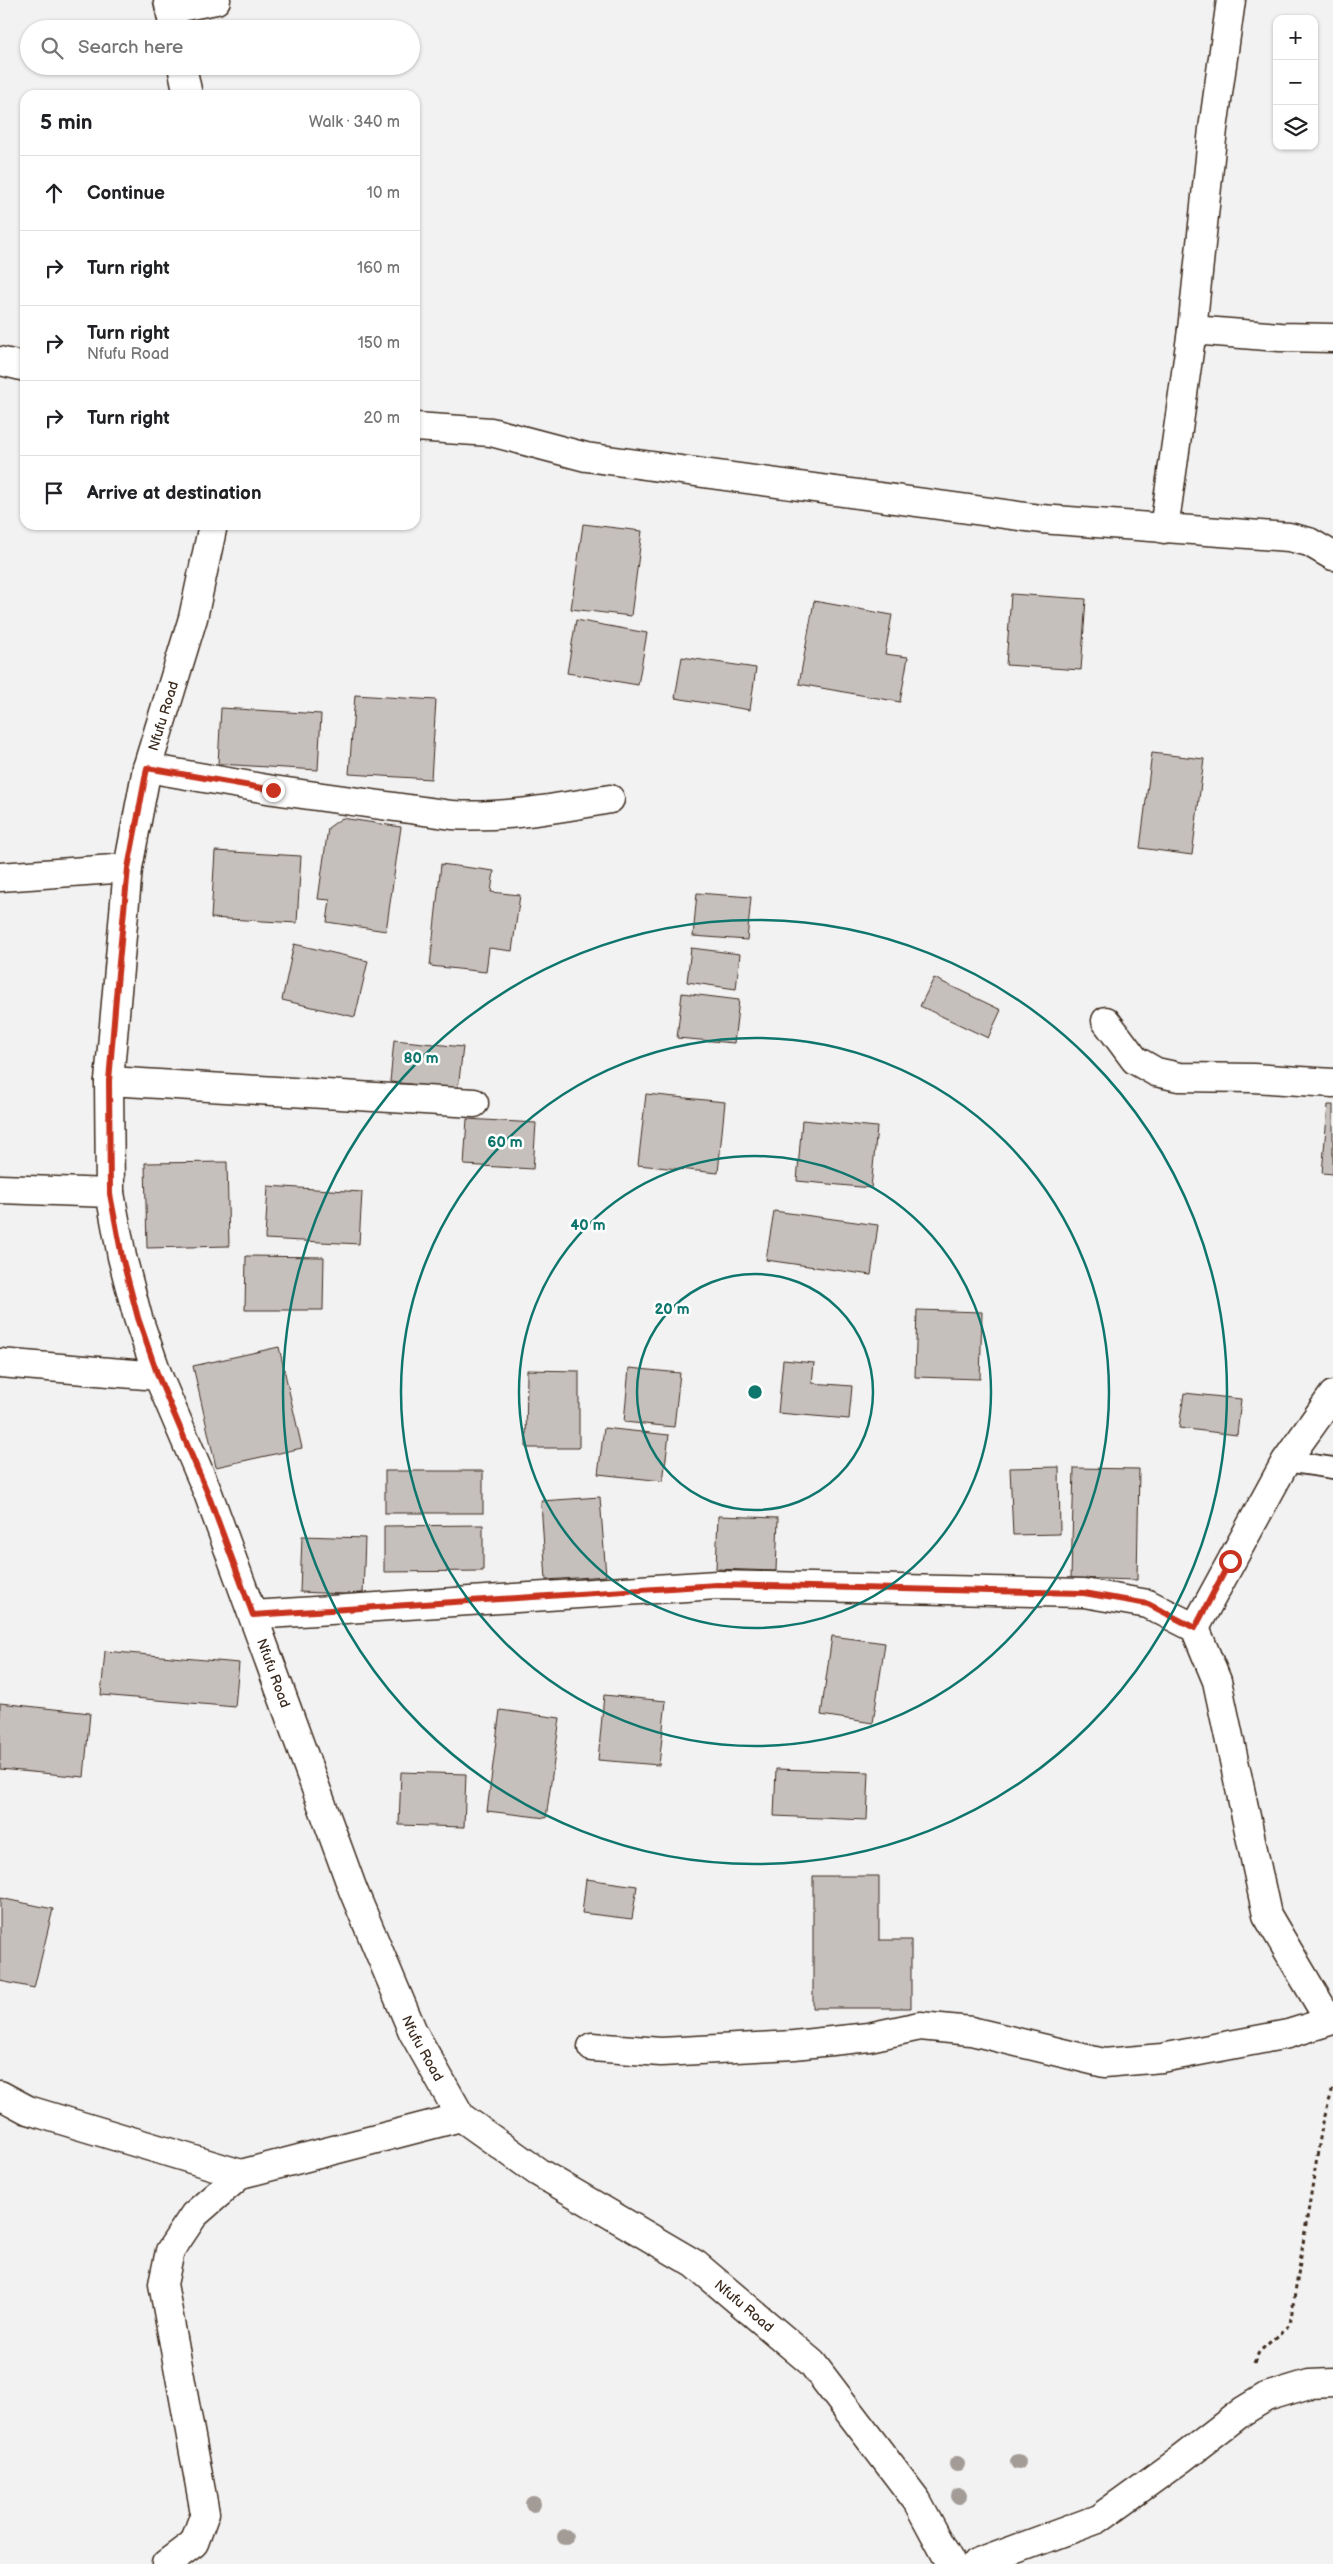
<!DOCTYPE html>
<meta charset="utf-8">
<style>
:root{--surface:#fff;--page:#f6f6f6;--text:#202124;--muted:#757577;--line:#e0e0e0}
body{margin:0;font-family:"Balsamiq Sans",sans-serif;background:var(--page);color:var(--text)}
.controls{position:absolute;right:15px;top:15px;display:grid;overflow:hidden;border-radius:10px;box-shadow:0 1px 4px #0004}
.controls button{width:45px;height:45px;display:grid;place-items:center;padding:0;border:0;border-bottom:1px solid var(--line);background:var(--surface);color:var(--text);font:25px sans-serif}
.stop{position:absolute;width:15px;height:15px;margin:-11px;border:4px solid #c8321e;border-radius:50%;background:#fff}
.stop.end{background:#c8321e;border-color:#fff;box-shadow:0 1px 5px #0008}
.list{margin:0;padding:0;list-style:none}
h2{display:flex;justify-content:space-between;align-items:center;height:65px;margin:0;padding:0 20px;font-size:21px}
h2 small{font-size:16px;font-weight:400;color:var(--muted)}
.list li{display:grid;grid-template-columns:32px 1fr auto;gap:15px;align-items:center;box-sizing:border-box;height:75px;padding:0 20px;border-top:1px solid var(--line)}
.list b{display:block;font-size:19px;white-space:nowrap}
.list p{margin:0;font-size:16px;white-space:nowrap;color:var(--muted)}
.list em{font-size:16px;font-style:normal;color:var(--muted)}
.icon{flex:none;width:28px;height:28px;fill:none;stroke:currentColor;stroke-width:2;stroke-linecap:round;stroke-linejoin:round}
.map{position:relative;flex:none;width:1333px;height:2564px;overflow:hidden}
.search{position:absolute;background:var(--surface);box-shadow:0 1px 4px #0004;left:20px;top:20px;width:400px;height:55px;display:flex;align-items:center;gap:12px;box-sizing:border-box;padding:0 18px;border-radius:28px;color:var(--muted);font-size:19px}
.panel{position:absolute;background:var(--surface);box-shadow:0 1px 4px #0004;left:20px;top:90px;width:400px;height:440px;border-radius:15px}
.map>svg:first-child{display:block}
.building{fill:#c6c0bd;stroke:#3b2a1e}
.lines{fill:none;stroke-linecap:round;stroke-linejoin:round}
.service-casing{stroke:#3b2a1e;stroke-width:24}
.minor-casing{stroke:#3b2a1e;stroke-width:31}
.tertiary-casing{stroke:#3b2a1e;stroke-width:31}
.path{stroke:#3b2a1e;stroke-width:3;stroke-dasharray:4 4;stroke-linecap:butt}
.service{stroke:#fff;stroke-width:20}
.minor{stroke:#fff;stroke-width:28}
.tertiary{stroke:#fff;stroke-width:28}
.tree{fill:#a39c96}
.route{stroke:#c8321e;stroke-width:6}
.ring{fill:none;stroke:#0f766e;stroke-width:2.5}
.labels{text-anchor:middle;stroke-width:5;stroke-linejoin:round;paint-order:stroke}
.street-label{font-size:14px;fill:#3b2a1e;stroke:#fff}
.centre{fill:#0f766e;stroke:#fff;stroke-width:2.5}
.ring-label{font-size:15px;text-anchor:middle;font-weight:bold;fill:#0f766e;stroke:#fff;stroke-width:5;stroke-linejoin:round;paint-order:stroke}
</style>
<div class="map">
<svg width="1333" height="2564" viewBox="0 0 1333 2564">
<rect width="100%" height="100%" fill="#f3f2f2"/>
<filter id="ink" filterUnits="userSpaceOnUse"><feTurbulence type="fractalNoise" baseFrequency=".02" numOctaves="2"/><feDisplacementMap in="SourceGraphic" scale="10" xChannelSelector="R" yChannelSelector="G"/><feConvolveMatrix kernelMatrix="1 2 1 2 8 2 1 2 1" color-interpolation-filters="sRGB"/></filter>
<g filter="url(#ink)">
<g class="building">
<polygon points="583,524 642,531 631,616 571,609"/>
<polygon points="1011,594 1086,599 1081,670 1006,665"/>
<polygon points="814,601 892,615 885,654 908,657 900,702 799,684"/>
<polygon points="576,620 647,633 638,685 567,673"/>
<polygon points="682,657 756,668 750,710 675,698"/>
<polygon points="355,695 436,700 431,779 349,774"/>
<polygon points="221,708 321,714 318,770 218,764"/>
<polygon points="1152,753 1204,759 1192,855 1140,848"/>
<polygon points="342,818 401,827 386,931 327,922 330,900 318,899 328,828"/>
<polygon points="215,851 301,856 297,923 211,918"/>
<polygon points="441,864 494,871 491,892 520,895 512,951 489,948 486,972 430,966"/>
<polygon points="697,893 751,897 747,940 693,936"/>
<polygon points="294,944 368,961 355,1017 282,1000"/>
<polygon points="691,948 740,954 736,989 687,982"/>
<polygon points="934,978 1001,1010 988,1038 920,1006"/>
<polygon points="682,993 739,1000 734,1043 677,1038"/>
<polygon points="394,1040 463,1047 458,1089 390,1082"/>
<polygon points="646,1094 725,1102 718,1173 638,1165"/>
<polygon points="1328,1105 1333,1105 1333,1174 1322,1173"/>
<polygon points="467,1119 536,1123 533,1169 464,1165"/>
<polygon points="802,1120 877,1127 871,1188 797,1181"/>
<polygon points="227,1162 229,1246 147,1248 145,1163"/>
<polygon points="268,1186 362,1192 359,1244 265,1239"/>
<polygon points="774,1211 878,1225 871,1275 766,1260"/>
<polygon points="246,1256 324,1257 323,1310 245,1310"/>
<polygon points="917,1310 982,1312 980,1379 915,1377"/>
<polygon points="279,1347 302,1448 216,1467 193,1366"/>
<polygon points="783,1360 814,1363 812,1383 852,1386 849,1419 778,1413"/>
<polygon points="629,1368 680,1373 674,1427 624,1422"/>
<polygon points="527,1370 579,1371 579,1448 526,1448"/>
<polygon points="1184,1393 1241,1399 1237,1435 1179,1428"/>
<polygon points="604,1428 669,1435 663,1481 598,1474"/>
<polygon points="1059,1467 1060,1534 1013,1535 1010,1468"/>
<polygon points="1074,1468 1139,1469 1137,1580 1071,1578"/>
<rect x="385" y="1471" width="98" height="42"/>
<polygon points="600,1497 606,1576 546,1580 541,1501"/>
<polygon points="718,1516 778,1518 776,1571 716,1569"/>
<polygon points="483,1525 483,1571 384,1572 384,1526"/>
<polygon points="302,1536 365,1538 363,1595 300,1592"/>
<polygon points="832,1636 885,1643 873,1723 821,1715"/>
<polygon points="105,1651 239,1663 235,1707 101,1695"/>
<polygon points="604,1695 666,1701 659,1765 598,1760"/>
<polygon points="0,1703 90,1713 84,1777 0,1769"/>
<polygon points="500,1710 560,1718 546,1818 487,1811"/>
<polygon points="776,1769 869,1772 867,1820 774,1816"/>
<polygon points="401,1772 466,1774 464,1827 399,1825"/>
<polygon points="813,1876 879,1876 879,1940 911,1940 911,2008 813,2008"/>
<polygon points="586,1879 637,1886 632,1919 582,1913"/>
<polygon points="0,1898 53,1909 34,1988 0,1981"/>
</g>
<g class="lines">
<defs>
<polyline id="service" points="1286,1461 1333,1468"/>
<g id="minor">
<polyline points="170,9 216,0"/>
<polyline points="1192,330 1280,337 1333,338"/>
<polyline points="0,361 25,367"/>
<polyline points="415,427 491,432 586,457 1041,519 1289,537 1309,542 1333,556"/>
<polyline points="1164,529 1192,330 1213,129 1231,0"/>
<path d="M147 768 273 790 452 815C505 818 558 808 610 799"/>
<polyline points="0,877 128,868"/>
<polyline points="1106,1021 1135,1060 1156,1072 1179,1077 1253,1078 1333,1083"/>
<polyline points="109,1081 474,1103"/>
<polyline points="0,1189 110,1193"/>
<polyline points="0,1363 158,1376"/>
<polyline points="253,1615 717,1585 1084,1593 1148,1604 1195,1628 1217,1681 1267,1915 1329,2020"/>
<polyline points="1195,1628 1286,1461 1333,1395"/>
<polyline points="592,2047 661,2052 794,2045 869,2037 920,2026 971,2031 1104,2063 1162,2058 1288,2034 1333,2020"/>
<polyline points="0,2095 28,2110 241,2174"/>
<polyline points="166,2564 194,2543 205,2513 163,2284 170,2251 194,2215 241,2174 461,2117"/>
<polyline points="976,2564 1098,2519 1181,2459 1243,2411 1266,2397 1309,2384 1333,2383"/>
</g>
<g id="tertiary">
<polyline points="168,0 174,29"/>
<polyline points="182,66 188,95"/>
<path id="s1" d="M213 525 193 618 147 768 128 868 109 1081 110 1193 122 1257 138 1318 158 1376 208 1493 353 1890 413 2032 461 2117 538 2172 695 2264 812 2363 917 2501 951 2564"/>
</g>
</defs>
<use href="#service" class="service-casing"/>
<use href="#minor" class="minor-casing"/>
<use href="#tertiary" class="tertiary-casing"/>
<polyline class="path" points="1254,2363 1259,2352 1290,2324 1322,2126 1333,2088"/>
<use href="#service" class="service"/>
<use href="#minor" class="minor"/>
<use href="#tertiary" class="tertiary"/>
</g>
<g class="tree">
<circle cx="1018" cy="2462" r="8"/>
<circle cx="957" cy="2464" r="8"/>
<circle cx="959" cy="2496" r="8"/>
<circle cx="533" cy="2504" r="8"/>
<circle cx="565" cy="2537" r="8"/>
</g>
</g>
<g class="lines" filter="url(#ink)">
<polyline class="route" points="273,790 147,768 128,868 118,973 109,1081 110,1194 122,1257 138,1318 158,1376 208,1494 253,1615 717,1585 1084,1593 1148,1604 1195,1628 1230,1561"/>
</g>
<g class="ring">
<circle cx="755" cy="1392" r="118"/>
<circle cx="755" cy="1392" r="236"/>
<circle cx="755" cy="1392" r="354"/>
<circle cx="755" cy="1392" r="472"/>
</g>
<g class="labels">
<g class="street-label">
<text transform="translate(163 716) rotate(-73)" y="5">Nfufu Road</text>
<text dy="5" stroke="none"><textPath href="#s1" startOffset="1188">Nfufu Road</textPath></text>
<text dy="5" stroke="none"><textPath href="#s1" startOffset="1592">Nfufu Road</textPath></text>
<text dy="5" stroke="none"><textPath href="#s1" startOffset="2012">Nfufu Road</textPath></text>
</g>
</g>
<circle cx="755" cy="1392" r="8" class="centre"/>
<g class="ring-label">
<text x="421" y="1063">80 m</text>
<text x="505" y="1147">60 m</text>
<text x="588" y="1230">40 m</text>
<text x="672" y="1314">20 m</text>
</g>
</svg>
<div class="controls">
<button>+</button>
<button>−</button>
<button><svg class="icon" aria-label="layers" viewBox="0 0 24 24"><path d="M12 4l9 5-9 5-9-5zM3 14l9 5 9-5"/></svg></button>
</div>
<div class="stop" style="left:1230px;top:1561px"></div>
<div class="stop end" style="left:273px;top:790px"></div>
<div class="search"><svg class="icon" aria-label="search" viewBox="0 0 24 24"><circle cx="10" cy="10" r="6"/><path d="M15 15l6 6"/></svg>Search here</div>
<section class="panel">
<h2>5 min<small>Walk · 340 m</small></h2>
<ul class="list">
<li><svg class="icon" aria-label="ahead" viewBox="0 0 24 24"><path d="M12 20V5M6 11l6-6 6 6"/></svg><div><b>Continue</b></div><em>10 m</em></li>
<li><svg class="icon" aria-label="right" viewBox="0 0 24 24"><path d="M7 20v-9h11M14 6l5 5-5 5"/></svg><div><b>Turn right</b></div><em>160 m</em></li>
<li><svg class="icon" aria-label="right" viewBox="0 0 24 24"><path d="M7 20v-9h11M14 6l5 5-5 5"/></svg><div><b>Turn right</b><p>Nfufu Road</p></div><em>150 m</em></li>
<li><svg class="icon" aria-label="right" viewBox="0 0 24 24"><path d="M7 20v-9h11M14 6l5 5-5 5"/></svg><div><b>Turn right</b></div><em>20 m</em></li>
<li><svg class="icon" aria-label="arrive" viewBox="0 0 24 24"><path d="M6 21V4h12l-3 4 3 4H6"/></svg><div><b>Arrive at destination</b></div></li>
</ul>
</section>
</div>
